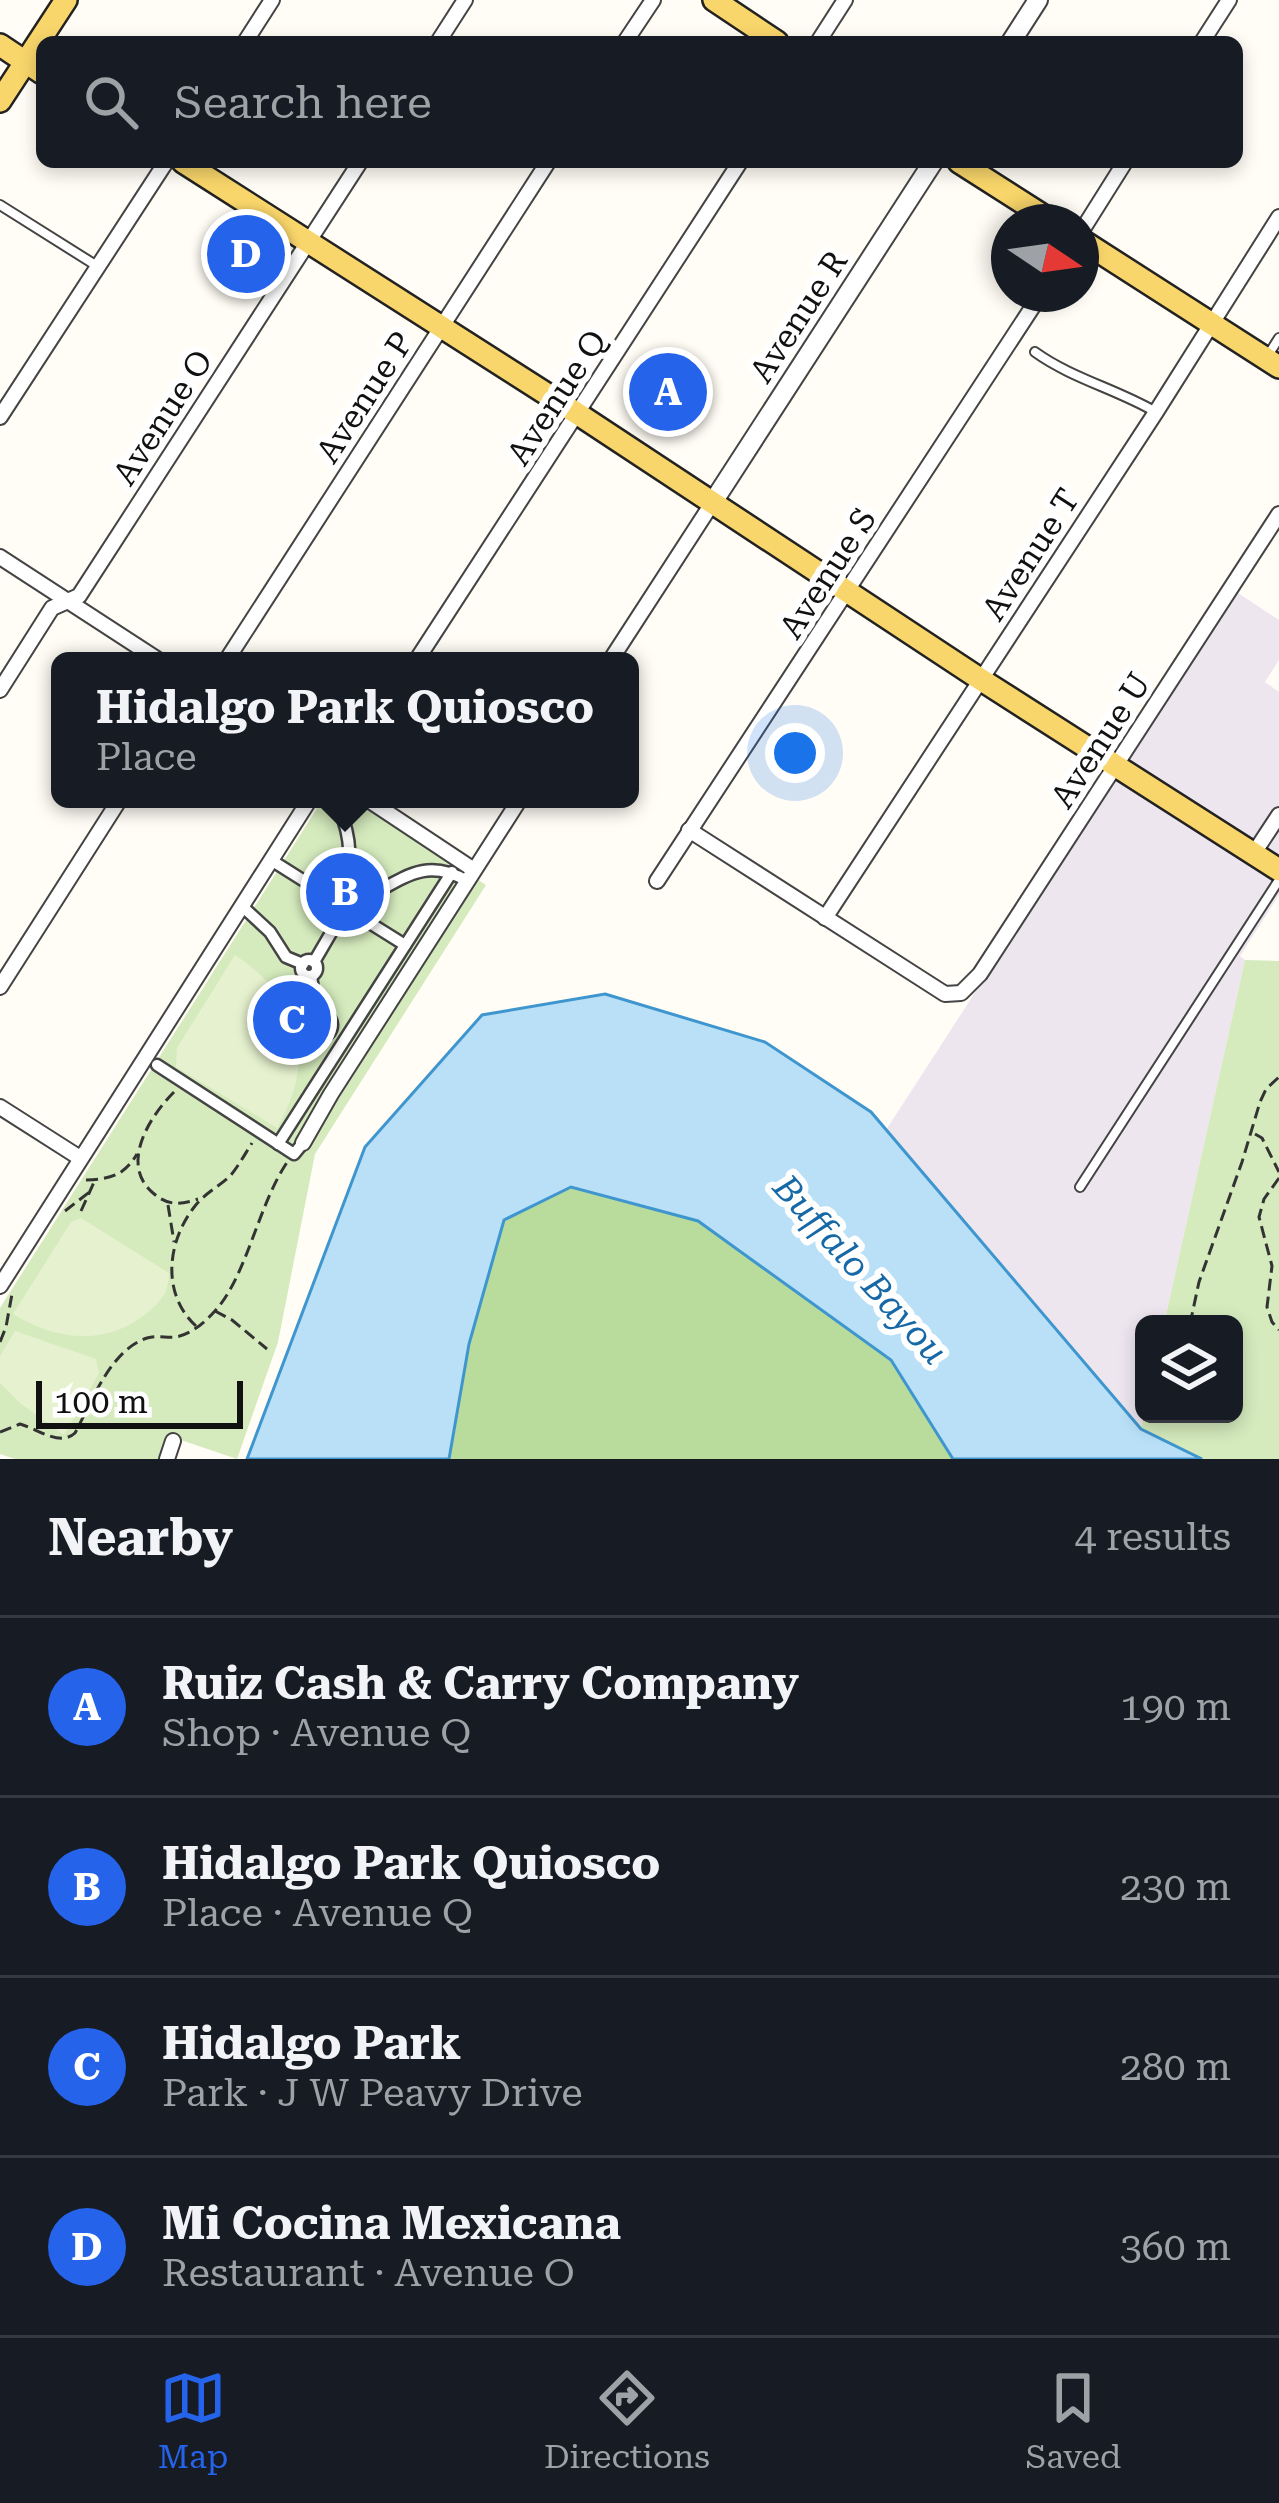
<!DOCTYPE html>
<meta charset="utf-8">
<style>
:root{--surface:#171b24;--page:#242831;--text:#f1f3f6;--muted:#9ea1a6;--line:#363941;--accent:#2563eb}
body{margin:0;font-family:"Roboto Serif",serif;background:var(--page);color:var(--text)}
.controls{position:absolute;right:36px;bottom:36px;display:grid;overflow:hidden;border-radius:18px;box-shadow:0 6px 18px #0003}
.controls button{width:108px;height:108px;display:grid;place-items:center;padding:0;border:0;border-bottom:3px solid var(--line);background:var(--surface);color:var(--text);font:60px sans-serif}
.compass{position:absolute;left:991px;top:204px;width:108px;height:108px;border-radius:50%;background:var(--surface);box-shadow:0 6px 18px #0003;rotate:103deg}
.scale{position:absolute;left:36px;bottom:30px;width:207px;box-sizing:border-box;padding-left:12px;border:6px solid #111;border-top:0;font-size:33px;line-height:42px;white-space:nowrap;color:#111;-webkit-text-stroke:9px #fff;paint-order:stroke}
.you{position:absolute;left:795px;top:753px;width:42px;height:42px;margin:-30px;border:9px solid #fff;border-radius:50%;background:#1a73e8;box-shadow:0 0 0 18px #1a73e833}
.badge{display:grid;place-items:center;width:78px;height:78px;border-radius:50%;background:var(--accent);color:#fff;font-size:39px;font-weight:700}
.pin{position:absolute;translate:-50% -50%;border:6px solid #fff;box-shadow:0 3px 12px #0006}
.popup{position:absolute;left:51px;top:652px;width:588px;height:156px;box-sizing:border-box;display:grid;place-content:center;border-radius:18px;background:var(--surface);filter:drop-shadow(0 3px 9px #0005);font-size:39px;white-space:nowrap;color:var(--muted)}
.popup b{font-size:45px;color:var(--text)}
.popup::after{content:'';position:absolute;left:50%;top:100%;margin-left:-24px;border:24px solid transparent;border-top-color:var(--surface)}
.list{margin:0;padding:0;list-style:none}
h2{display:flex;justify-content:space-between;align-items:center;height:156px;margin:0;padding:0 48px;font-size:51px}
h2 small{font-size:39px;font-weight:400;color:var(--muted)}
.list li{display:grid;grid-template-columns:78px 1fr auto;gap:36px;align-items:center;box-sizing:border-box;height:180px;padding:0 48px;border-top:3px solid var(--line)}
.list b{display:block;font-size:45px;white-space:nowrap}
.list p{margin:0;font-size:39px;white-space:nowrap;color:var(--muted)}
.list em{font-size:39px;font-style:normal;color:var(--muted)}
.icon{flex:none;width:66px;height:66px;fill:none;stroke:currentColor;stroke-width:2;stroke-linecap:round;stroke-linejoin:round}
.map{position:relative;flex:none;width:1279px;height:1459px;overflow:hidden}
.search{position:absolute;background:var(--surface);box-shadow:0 6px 18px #0003;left:36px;right:36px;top:36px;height:132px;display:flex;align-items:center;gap:30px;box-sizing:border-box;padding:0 42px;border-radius:18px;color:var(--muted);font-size:45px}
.sheet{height:876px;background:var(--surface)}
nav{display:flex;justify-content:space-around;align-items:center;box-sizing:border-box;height:168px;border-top:3px solid var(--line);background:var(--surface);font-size:33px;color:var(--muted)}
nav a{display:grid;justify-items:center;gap:6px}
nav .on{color:var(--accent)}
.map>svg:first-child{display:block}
.industrial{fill:#eee6ef}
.green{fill:#d5ebbd}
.forest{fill:#b9dc9c}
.pitch{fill:#e6f2cf}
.water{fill:#b9e0f7;stroke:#3f96cf;stroke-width:3}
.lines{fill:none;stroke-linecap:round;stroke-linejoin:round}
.service-casing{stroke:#444;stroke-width:12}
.pedestrian-casing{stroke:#444;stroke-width:15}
.minor-casing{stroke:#444;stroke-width:18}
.tertiary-casing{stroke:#444;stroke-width:22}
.primary-casing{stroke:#222;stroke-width:26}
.path{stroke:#333;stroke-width:3;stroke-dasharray:12 6;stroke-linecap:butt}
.service{stroke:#fff;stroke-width:8}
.pedestrian{stroke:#fff;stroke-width:10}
.minor{stroke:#fff;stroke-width:14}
.tertiary{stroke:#fff;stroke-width:18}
.primary{stroke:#f9d66b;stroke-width:21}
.labels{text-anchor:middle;stroke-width:12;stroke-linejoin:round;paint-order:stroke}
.street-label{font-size:33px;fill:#111;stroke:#fff}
.water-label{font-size:36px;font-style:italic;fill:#1768a6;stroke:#fff}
</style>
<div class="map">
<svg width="1279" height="1459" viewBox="0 0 1279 1459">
<rect width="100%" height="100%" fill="#fffdf5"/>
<polygon class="industrial" points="1235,591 1279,620 1279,660 1265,682 1279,692 1279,895 1240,956 1245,960 1164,1324 1144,1324 1144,1414 1141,1429 886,1130"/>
<g class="green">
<polygon points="323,799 358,799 486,885 315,1154 278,1342 237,1459 169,1436 160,1459 15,1459 0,1454 0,1308"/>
<polygon points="1245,960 1279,961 1279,1459 1202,1459 1141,1429 1144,1414 1234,1414 1234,1324 1164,1324"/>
</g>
<polygon class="forest" points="571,1187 698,1221 891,1361 953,1459 449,1459 469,1344 504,1220"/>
<g class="pitch">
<path d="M235 955C302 1000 317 1058 277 1128L176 1067 177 1048Z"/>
<path d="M81 1218 169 1273C169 1291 162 1301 147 1313 107 1346 56 1341 13 1314L71 1222Z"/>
<polygon points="15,1331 96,1359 99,1373 64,1435 20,1403 0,1383 0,1356"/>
</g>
<polygon class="water" points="605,994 765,1042 871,1112 1141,1429 1202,1459 953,1459 891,1360 698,1221 571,1187 504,1220 469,1344 449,1459 247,1459 365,1147 482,1015"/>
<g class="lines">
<defs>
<g id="service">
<polyline points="0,205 97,266"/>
<path d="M1035 352C1071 378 1116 389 1154 411"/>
<polyline points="1267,357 1279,338"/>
<polyline points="1080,1187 1279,880"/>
</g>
<g id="pedestrian">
<path d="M334 799C350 828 352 853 347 886"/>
<polyline points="271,860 328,896"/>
<circle cx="347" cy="907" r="22"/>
<path d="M366 898C404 878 426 857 467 881"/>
<polyline points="242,906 270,932 286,957 303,964"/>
<polyline points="365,920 405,945"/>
<circle cx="309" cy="968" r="8"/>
<polyline points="314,962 335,926"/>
<polyline points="311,976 317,1014"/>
<circle cx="320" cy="1025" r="12"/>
<polyline points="157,1065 294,1154 303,1143"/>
<polyline points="278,1144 452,872"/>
</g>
<g id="minor">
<polyline points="245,42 272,0"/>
<polyline points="438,42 465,0"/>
<polyline points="625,42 653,0"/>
<polyline points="818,42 845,0"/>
<polyline points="1202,42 1229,0"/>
<polyline points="1081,232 1125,162"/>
<polyline points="0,417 166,162"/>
<polyline points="0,557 160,661"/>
<polyline points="226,661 548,162"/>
<polyline points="416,661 740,162"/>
<polyline points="610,661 713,502"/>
<polyline points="0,690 52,608 79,596 360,162"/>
<polyline points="367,799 474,870"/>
<polyline points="689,830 945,994 961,993 980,974 1279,514"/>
<polyline points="1254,853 1279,815"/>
<polyline points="657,881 1041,294"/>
<polyline points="825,918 1156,412 1279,217"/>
<polyline points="0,987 120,799"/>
<polyline points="0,1107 80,1158"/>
<polyline points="303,1143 331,1094 520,799"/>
<polyline points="0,1286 310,799"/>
<polyline points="167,1459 173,1441"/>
</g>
<g id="tertiary">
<polyline points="1011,42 1038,0"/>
<polyline points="713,502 933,162"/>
</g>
<g id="primary">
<polyline points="714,0 777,42"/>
<polyline points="0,45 42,73"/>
<polyline points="0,101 66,0"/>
<polyline points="183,162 578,414 980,679 1279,870"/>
<polyline points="959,162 1053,222"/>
<polyline points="1081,240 1279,367"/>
</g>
</defs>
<use href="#service" class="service-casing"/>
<use href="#pedestrian" class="pedestrian-casing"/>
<use href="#minor" class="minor-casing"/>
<use href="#tertiary" class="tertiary-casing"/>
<use href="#primary" class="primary-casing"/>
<g class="path">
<polyline points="340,918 354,896"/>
<path d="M174 1092C150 1116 119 1164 153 1193 168 1206 180 1205 198 1199"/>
<polyline points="1255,1134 1262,1138 1279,1172"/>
<polyline points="1279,1178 1264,1199 1259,1217 1272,1266 1267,1307 1272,1322 1279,1330"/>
<path d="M86 1180C110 1179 124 1176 137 1154"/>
<polyline points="168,1205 174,1242"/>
<polyline points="65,1211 92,1190"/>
<polyline points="81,1211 95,1180"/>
<polyline points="215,1311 232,1320 267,1349"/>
<polyline points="1190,1324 1199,1282 1242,1162 1260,1102 1266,1089 1279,1077"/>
<path d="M196 1326C161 1294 167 1241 195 1206 205 1193 220 1186 231 1175 239 1165 245 1154 252 1143"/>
<polyline points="0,1342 6,1327 12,1294"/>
<path d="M0 1432 20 1424C38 1429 60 1447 75 1433 92 1402 110 1350 147 1338 157 1335 166 1338 175 1337 190 1335 204 1323 214 1312 247 1277 258 1204 288 1161"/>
</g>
<use href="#service" class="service"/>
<use href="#pedestrian" class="pedestrian"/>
<use href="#minor" class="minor"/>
<use href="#tertiary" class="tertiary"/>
<use href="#primary" class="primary"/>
</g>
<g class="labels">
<g class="street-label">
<text transform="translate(798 316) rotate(-57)" y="12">Avenue R</text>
<text transform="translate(364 397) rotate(-57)" y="12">Avenue P</text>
<text transform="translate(556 397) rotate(-57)" y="12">Avenue Q</text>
<text transform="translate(162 417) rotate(-57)" y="12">Avenue O</text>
<text transform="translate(1030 554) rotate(-57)" y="12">Avenue T</text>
<text transform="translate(827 573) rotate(-57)" y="12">Avenue S</text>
<text transform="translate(1100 740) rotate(-57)" y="12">Avenue U</text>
</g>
<g class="water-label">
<text transform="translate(861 1269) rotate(48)" y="13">Buffalo Bayou</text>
</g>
</g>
</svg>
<div class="controls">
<button><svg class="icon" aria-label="layers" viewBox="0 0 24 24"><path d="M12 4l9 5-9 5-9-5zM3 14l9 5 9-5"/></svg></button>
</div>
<svg class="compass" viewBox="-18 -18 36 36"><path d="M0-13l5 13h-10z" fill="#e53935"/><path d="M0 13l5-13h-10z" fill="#9ea1a6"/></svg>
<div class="scale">100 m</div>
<div class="you"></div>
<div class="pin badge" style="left:668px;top:392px">A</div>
<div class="pin badge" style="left:345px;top:892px">B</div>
<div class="popup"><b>Hidalgo Park Quiosco</b>Place</div>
<div class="pin badge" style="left:292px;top:1020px">C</div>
<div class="pin badge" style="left:246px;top:254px">D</div>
<div class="search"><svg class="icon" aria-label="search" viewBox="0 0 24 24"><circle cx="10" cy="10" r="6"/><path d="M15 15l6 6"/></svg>Search here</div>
</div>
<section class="sheet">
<h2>Nearby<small>4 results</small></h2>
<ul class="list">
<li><span class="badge">A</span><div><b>Ruiz Cash &amp; Carry Company</b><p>Shop · Avenue Q</p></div><em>190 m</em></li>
<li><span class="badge">B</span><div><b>Hidalgo Park Quiosco</b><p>Place · Avenue Q</p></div><em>230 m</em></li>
<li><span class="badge">C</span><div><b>Hidalgo Park</b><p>Park · J W Peavy Drive</p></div><em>280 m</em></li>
<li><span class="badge">D</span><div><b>Mi Cocina Mexicana</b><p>Restaurant · Avenue O</p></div><em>360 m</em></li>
</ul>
</section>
<nav>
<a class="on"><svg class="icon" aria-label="map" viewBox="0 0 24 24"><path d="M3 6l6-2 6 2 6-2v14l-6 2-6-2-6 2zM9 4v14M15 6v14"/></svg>Map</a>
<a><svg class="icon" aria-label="directions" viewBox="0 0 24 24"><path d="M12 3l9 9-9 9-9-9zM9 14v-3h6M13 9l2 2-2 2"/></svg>Directions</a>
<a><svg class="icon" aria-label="saved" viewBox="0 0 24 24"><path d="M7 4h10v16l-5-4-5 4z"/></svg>Saved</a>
</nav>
